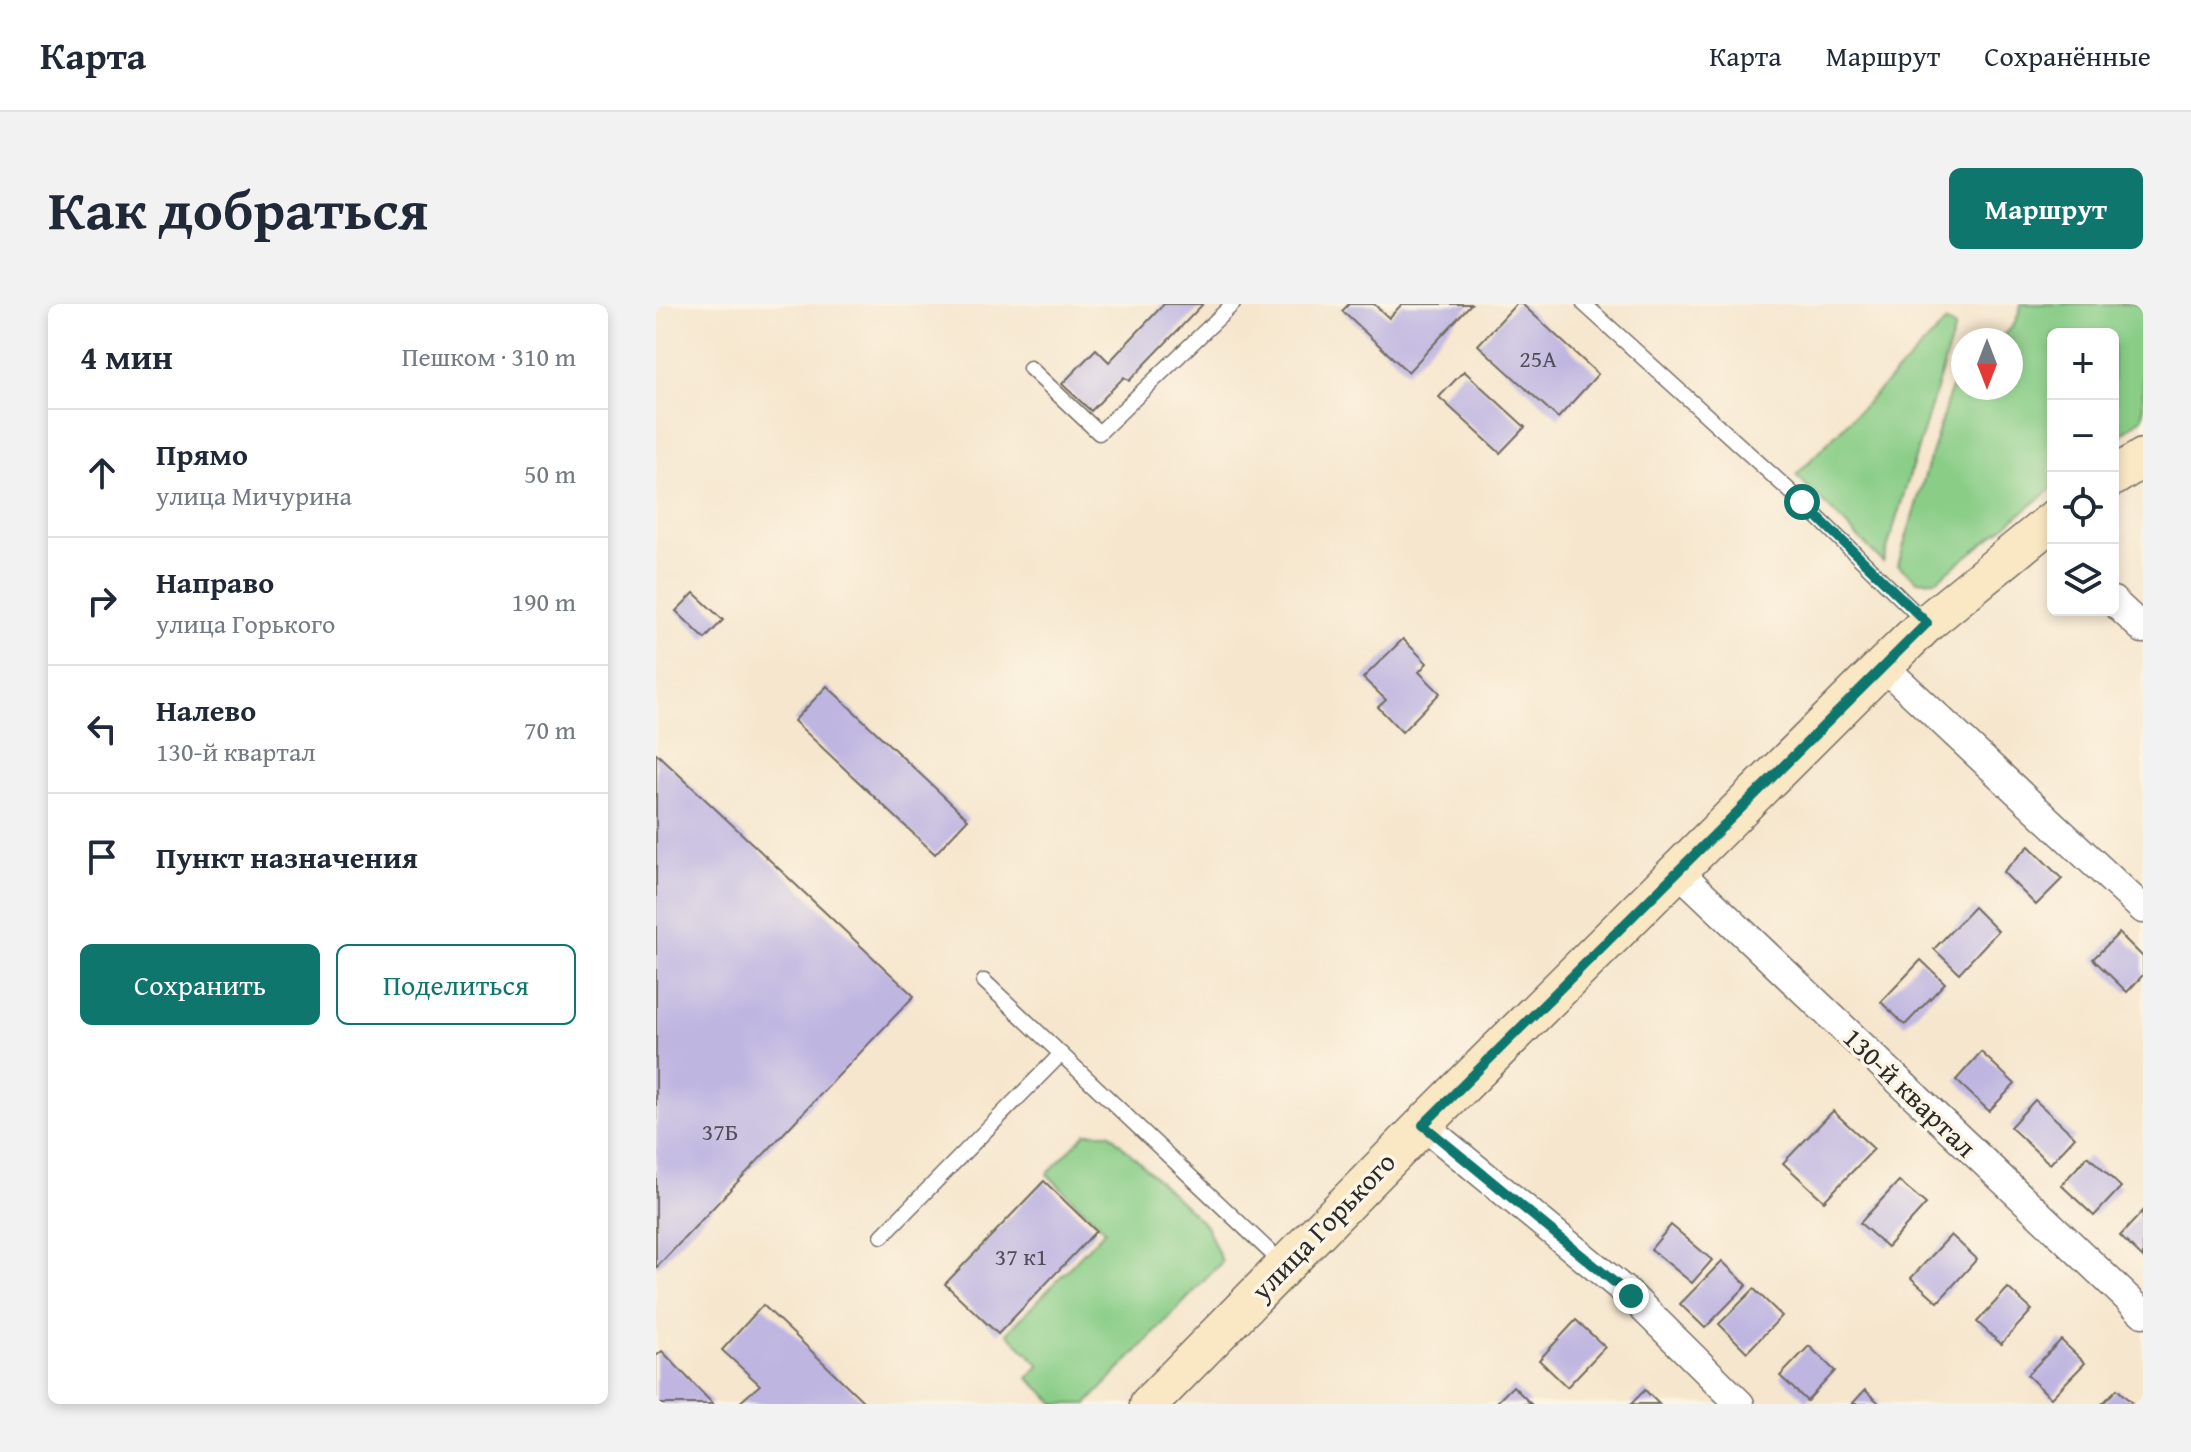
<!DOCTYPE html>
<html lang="ru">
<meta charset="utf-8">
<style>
:root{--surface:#fff;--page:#f2f2f3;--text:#1f2937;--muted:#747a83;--line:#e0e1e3;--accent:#0f766e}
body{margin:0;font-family:"Gentium Book Plus",serif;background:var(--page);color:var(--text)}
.controls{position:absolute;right:24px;top:24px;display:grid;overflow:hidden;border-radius:12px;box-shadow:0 4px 12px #0003}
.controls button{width:72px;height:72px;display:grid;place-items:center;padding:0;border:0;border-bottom:2px solid var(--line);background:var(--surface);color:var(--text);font:40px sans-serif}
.compass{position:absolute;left:1295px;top:24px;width:72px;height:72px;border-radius:50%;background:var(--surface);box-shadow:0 4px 12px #0003;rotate:180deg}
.stop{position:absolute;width:24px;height:24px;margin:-18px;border:6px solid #0f766e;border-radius:50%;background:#fff}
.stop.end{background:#0f766e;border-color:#fff;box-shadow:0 2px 8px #0008}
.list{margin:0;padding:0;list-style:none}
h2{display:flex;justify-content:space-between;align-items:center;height:104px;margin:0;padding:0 32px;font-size:34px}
h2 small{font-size:26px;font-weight:400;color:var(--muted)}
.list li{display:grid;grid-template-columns:52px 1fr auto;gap:24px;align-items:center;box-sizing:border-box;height:128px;padding:0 32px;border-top:2px solid var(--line)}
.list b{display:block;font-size:30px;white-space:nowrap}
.list p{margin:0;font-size:26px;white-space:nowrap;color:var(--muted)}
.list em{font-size:26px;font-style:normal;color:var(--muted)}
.actions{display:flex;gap:16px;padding:24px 32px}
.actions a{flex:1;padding:18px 0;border:2px solid var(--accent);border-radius:12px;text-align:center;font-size:28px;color:var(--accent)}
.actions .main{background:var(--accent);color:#fff}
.icon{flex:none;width:44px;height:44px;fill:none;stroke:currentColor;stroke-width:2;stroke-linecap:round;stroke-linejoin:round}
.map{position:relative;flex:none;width:1487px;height:1100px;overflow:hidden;border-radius:12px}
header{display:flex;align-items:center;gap:48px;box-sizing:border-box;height:112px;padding:0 40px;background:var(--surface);border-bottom:2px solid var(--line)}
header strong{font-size:38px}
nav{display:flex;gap:44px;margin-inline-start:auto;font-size:28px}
.intro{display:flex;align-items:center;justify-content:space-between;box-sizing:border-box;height:192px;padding:0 48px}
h1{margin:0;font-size:56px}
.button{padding:20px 36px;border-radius:12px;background:var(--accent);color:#fff;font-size:28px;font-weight:700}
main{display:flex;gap:48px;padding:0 48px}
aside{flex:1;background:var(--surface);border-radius:12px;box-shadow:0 4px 12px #0003}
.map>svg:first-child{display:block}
.green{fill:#89cd87;stroke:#5a7c59;stroke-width:2}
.building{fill:#beb5e1}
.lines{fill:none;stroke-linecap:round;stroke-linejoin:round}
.lane-casing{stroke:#726c64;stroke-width:17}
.street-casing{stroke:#726c64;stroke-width:31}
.secondary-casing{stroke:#726c64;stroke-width:41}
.lane{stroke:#fff;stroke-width:14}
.street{stroke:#fff;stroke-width:28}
.secondary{stroke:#fae7c3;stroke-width:38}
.route{stroke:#0f766e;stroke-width:10}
.labels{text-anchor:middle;stroke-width:7;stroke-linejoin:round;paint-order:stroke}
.number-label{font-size:24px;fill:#504e58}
.street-label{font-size:28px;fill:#2b2b2b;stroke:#fcf5e5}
</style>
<header>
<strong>Карта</strong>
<nav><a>Карта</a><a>Маршрут</a><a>Сохранённые</a></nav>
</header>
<div class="intro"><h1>Как добраться</h1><a class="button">Маршрут</a></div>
<main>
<aside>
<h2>4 мин<small>Пешком · 310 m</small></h2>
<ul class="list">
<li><svg class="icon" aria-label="ahead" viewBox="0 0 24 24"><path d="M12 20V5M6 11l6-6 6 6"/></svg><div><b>Прямо</b><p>улица Мичурина</p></div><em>50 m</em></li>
<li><svg class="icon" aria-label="right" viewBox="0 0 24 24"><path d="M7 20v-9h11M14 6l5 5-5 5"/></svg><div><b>Направо</b><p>улица Горького</p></div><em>190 m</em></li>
<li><svg class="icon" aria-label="left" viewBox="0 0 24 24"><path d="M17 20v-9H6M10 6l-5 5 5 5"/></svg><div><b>Налево</b><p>130-й квартал</p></div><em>70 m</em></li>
<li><svg class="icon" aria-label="arrive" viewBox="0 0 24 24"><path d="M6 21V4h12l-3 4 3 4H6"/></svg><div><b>Пункт назначения</b></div></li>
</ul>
<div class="actions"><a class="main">Сохранить</a><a>Поделиться</a></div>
</aside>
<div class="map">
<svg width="1487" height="1100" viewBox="0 0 1487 1100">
<rect width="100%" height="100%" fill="#fcf5e5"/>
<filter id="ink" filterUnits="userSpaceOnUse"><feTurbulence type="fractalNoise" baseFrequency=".0125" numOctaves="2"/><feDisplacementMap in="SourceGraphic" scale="16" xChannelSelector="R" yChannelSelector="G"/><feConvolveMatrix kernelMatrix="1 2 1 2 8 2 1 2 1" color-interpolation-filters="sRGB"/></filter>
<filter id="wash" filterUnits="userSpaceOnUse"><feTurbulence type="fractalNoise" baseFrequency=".006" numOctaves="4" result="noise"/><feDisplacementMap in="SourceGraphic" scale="32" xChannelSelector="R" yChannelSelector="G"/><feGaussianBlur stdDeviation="1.8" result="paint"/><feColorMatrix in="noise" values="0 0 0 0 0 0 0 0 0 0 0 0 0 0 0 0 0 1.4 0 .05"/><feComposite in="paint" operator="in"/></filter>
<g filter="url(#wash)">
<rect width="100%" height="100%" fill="#f6e6cd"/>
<g class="green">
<path d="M1365 0H1487V113L1457 137V30H1397V184L1281 276 1261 277 1242 261 1307 45V84H1355V36H1336C1354 31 1362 17 1365 0Z"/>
<polygon points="1290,18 1299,24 1227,258 1140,171"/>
<polygon points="430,829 453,829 551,923 566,958 431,1100 400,1100 372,1074 384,1061 351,1029 449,926 391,870"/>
</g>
<g id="blocks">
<g class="building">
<polygon points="508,0 547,0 473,77 468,73 435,107 406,80 440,45 453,58"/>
<polygon points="693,0 718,0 733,14 746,0 815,0 752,68 686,7"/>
<polygon points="860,0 866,0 942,70 902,114 822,41"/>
<polygon points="808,67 869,123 844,149 783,93"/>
<polygon points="38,289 67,316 49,335 20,307"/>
<polygon points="747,335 771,359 763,368 784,389 746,428 722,403 730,396 707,374"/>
<polygon points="171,382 312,515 279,550 138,417"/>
<polygon points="0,449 258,692 0,964"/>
<polygon points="1373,542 1406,575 1380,601 1347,568"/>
<polygon points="1318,603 1342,627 1303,669 1278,645"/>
<polygon points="1463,629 1487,653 1487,671 1471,688 1437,655"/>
<polygon points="1265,656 1289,679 1249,721 1225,698"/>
<polygon points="1325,748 1359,780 1333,807 1300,776"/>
<polygon points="1379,796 1419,833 1394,860 1354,823"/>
<polygon points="1177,807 1218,845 1168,897 1127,859"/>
<polygon points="1432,852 1465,883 1438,912 1405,881"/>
<polygon points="388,877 440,927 342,1030 289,980"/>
<polygon points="1243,877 1270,900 1231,943 1204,919"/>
<polygon points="1487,907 1487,954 1464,932"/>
<polygon points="1015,921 1056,956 1036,979 995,945"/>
<polygon points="1295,931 1321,955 1282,998 1255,974"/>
<polygon points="1066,957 1091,981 1049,1024 1024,1000"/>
<polygon points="1352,984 1376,1006 1345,1040 1321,1018"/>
<polygon points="1098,985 1126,1012 1091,1048 1063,1020"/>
<polygon points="107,1001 145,1037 210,1100 82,1100 104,1081 66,1046"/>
<polygon points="920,1016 949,1043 911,1083 883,1056"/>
<polygon points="1405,1036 1429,1059 1395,1094 1371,1071"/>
<polygon points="1153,1042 1179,1067 1151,1097 1124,1072"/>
<polygon points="6,1047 57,1100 0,1100 0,1052"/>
<polygon points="857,1082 875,1100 839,1100"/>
<polygon points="1461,1085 1477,1100 1446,1100"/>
<polygon points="989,1086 1003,1100 975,1100"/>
<polygon points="1209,1086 1224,1100 1196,1100"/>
</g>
</g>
</g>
<g filter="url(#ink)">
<use href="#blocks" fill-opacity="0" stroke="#726c64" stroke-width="2"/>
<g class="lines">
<defs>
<g id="lane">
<polyline points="928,0 1146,198 1270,319"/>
<polyline points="374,64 443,129 577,0"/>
<polyline points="328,677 628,961"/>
<polyline points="226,932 405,750"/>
</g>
<g id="street">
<polyline points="1457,297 1487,325"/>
<polyline points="1227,362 1487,605"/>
<polyline points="1022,567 1487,1009"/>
<polyline points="767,821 975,992 1084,1100"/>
</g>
<g id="secondary">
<polyline points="1457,173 1487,154"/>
<polyline points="493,1100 767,821 1227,362 1271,319 1397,216"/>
</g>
</defs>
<use href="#lane" class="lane-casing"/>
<use href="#street" class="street-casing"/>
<use href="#secondary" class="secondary-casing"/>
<use href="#lane" class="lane"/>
<use href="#street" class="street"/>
<use href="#secondary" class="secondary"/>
</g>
</g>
<g class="lines" filter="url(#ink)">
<polyline class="route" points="975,992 767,821 1271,319 1146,198"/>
</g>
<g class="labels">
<g class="number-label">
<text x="882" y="63">25А</text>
<text x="64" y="836">37Б</text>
<text x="365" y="961">37 к1</text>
</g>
<g class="street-label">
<text transform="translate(1254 788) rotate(44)" y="10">130-й квартал</text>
<text transform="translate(667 922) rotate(-46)" y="10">улица Горького</text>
</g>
</g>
</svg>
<div class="controls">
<button>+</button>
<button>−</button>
<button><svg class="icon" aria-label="locate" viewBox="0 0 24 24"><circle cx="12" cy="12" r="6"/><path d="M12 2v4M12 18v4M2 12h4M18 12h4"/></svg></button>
<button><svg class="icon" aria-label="layers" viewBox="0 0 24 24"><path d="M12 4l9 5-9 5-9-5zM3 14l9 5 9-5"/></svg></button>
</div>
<svg class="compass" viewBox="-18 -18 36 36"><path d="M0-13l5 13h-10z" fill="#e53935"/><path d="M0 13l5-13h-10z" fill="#747a83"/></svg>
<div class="stop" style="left:1146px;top:198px"></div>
<div class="stop end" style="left:975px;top:992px"></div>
</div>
</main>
